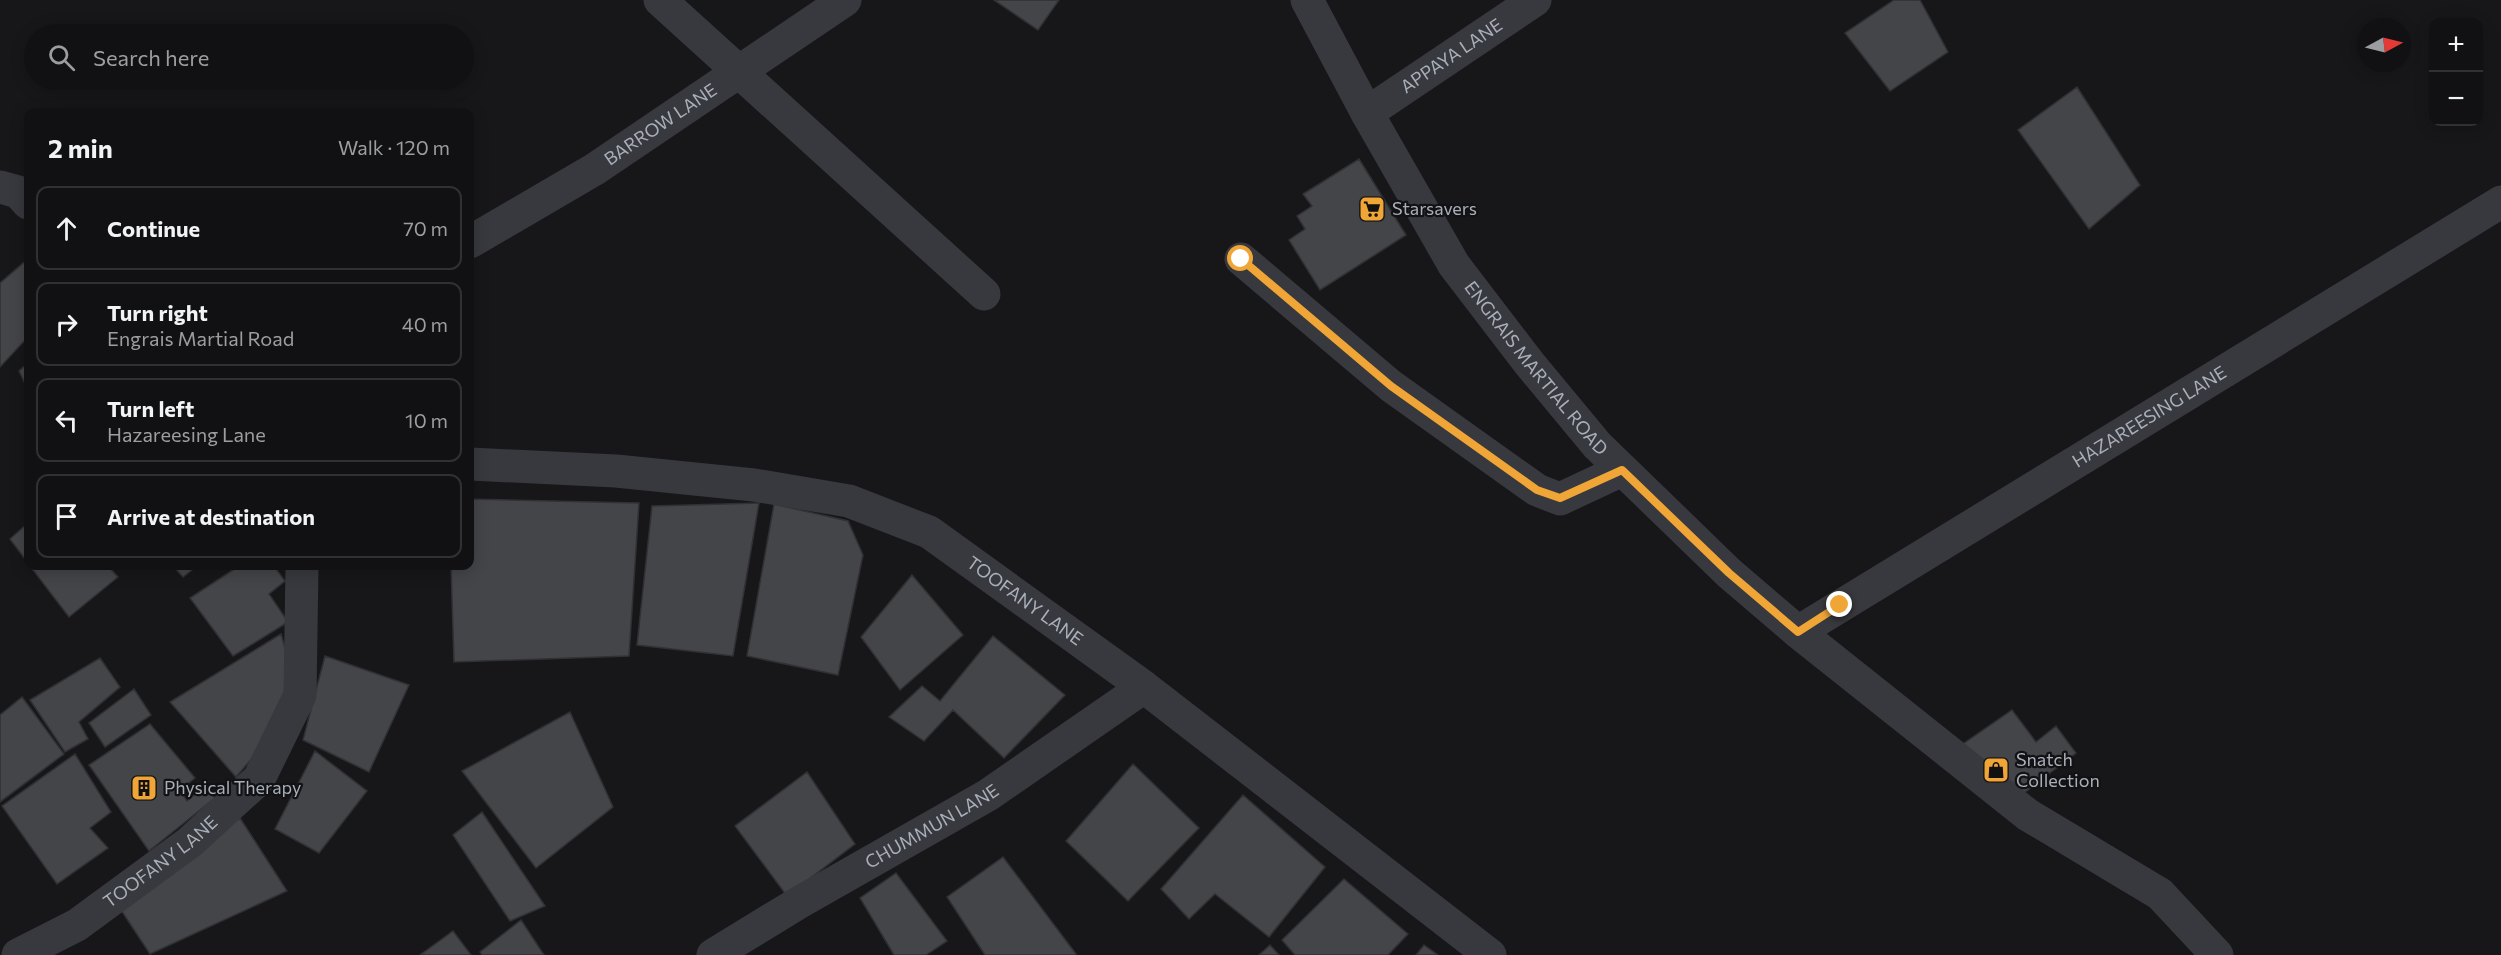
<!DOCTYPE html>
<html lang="en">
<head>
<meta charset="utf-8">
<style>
  :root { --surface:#111113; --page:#1a1a1c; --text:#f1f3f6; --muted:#9c9da0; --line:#303133 }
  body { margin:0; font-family:Commissioner,sans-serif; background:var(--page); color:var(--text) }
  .controls { position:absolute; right:18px; top:18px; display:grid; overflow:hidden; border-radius:12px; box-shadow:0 3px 15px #0003 }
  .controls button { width:54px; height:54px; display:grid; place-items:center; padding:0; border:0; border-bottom:2px solid var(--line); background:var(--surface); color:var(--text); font:30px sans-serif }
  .compass { position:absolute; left:2357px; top:18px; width:54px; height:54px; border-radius:50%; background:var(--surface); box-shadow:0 3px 15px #0003; rotate:83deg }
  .stop { position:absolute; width:18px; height:18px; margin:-14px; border:4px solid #f0a537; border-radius:50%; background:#fff }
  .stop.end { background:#f0a537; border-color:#fff; box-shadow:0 2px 6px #0008 }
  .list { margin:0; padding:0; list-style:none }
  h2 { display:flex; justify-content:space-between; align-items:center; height:78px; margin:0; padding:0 24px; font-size:26px }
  h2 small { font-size:20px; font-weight:400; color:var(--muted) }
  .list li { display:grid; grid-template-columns:39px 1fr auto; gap:18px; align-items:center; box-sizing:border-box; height:84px; margin:0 12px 12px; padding:0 12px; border:2px solid var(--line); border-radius:12px }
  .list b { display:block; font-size:22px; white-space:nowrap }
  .list p { margin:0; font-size:20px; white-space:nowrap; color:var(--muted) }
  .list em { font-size:20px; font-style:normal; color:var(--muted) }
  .icon { flex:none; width:33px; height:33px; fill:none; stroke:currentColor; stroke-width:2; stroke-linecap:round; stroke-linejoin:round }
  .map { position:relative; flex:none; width:2501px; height:955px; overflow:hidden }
  .search { position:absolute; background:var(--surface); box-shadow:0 3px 15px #0003; left:24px; top:24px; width:450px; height:66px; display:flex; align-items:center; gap:15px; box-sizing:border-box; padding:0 21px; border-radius:33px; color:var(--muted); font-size:22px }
  .panel { position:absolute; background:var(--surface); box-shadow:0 3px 15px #0003; left:24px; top:108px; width:450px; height:462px; border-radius:12px }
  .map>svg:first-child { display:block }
  .building { fill:#434549; stroke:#313135; stroke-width:1.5 }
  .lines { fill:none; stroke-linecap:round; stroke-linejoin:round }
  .minor { stroke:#38393e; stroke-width:33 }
  .route { stroke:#f0a537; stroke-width:8 }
  .labels { text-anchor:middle; stroke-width:4.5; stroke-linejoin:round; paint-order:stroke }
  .street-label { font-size:18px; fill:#a9afb9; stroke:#121214 }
  .poi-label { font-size:18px; fill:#a9afb9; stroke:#121214; text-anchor:start }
</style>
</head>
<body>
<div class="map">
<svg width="2501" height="955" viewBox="0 0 2501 955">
  <rect width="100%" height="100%" fill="#171719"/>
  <!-- building -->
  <path class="building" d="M994,0H1059L1038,30Z
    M1894,0H1920L1948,52L1890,91L1845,33Z
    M2077,87L2140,185L2089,229L2018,130Z
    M1359,159L1406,235L1320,290L1289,240L1305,229L1297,216L1312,206L1303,194Z
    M28,259V337L0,367V283Z
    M28,363V390L19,371Z
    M470,499L639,503L629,656L454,662L451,566H470Z
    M759,503L733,656L637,645L652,506Z
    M774,504L848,521L863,555L838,675L747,656Z
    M28,523V563L10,539Z
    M30,566H108L118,577L69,617Z
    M173,566H197L183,577Z
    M239,566H274L285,581L269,594L288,622L233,656L190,598Z
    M912,575L963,635L900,690L861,637Z
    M281,634L295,683L270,737L236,777L170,702Z
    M993,636L1065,695L1004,758L953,710L924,741L889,717L922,686L940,701Z
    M325,656L409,685L369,772L303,740Z
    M100,658L120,687L79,722L88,739L65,752L30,700Z
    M134,689L151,715L105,747L89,723Z
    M22,697L64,754L0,802V715Z
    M2012,710L2036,742L2056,726L2076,753L2020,796L1957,748Z
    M570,712L613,807L536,868L462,771Z
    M150,724L195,778L180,790L187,801L205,786L215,798L149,851L89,765Z
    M315,751L367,791L319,853L275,829Z
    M75,754L111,812L90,828L108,848L57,884L2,806Z
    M1133,764L1199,828L1128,901L1066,841Z
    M807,772L855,844L787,896L735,826Z
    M1243,795L1325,867L1269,937L1215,894L1189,919L1161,889Z
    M482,812L545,906L510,921L453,835Z
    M240,818L287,891L150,954L117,904Z
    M1003,857L1076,954L1075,955H985L947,897Z
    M896,873L947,941L926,955H894L860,898Z
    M1344,879L1408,934L1388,955H1295L1282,940Z
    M521,920L544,955H482L480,952Z
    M453,931L471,955H420Z
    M1270,945L1279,955H1259Z
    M1424,945L1438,955H1416Z"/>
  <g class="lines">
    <!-- minor -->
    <g class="minor">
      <path d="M660,0L984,294"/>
      <path id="s1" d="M1307,0L1367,113L1454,265L1529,363L1597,445L1729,573L1798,632L2028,815L2160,894L2217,955"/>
      <path id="s2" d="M1367,113L1535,0"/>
      <path d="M0,187L18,192L28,203"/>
      <path id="s3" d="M470,242L595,169L845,0"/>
      <path d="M1241,259L1391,386L1537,490L1560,499L1622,470"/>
      <path id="s4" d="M470,464L616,471L754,485L849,501L929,532L1144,687L1490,955"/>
      <path id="s5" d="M1798,632L2501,202"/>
      <path id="s6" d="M18,955L77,925L190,842L259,779L300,695L302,566"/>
      <path id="s7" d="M713,955L800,902L988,795L1144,687"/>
    </g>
  </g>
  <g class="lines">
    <!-- route -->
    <path class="route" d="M1241,259L1391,386L1537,490L1560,498L1622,470L1729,573L1798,632L1840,605"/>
  </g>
  <!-- icons -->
  <defs>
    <g id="supermarket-square" transform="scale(1.35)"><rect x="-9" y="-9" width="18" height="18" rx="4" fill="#f0a537" stroke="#121214"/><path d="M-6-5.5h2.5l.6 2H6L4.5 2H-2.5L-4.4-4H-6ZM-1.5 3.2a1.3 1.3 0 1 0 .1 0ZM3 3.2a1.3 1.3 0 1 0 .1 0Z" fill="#111"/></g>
    <g id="shop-square" transform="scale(1.35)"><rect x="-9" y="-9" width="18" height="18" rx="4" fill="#f0a537" stroke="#121214"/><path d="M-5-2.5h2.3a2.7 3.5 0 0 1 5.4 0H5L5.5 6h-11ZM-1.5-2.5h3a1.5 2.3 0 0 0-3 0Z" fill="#111"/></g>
    <g id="building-square" transform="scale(1.35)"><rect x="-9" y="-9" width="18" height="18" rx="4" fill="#f0a537" stroke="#121214"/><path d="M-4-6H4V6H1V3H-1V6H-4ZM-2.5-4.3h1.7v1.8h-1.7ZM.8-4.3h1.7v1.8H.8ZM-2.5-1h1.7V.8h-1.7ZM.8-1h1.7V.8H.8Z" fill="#111"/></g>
  </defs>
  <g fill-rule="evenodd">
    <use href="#supermarket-square" x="1372" y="209"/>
    <use href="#shop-square" x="1996" y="770"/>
    <use href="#building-square" x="144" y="788"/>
  </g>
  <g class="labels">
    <!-- street labels -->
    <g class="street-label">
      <text dy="6" stroke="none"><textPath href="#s2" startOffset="102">APPAYA LANE</textPath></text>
      <text dy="6" stroke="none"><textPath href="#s3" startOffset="224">BARROW LANE</textPath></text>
      <text dy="6" stroke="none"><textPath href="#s1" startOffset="435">ENGRAIS MARTIAL ROAD</textPath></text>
      <text dy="6" stroke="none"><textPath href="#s5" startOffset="412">HAZAREESING LANE</textPath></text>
      <text dy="6" stroke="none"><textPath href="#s4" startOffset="585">TOOFANY LANE</textPath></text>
      <text dy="6" stroke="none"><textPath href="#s7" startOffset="254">CHUMMUN LANE</textPath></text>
      <text dy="6" stroke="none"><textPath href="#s6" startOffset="171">TOOFANY LANE</textPath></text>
    </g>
    <!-- poi labels -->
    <g class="poi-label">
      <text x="1392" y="215">Starsavers</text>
      <text x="2016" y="766">Snatch<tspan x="2016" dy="21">Collection</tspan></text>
      <text x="164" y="794">Physical Therapy</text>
    </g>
  </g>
</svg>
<div class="controls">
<button>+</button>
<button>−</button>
</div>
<svg class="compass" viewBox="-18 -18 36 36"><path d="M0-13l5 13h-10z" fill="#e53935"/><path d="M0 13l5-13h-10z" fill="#9c9da0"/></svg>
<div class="stop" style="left:1241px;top:259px"></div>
<div class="stop end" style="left:1840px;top:605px"></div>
<div class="search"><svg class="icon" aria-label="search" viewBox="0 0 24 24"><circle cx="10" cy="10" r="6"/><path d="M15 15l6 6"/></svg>Search here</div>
<section class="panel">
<h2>2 min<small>Walk · 120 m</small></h2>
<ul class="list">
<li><svg class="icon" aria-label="ahead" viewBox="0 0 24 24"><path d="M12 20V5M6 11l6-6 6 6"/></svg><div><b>Continue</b></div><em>70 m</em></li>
<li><svg class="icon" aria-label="right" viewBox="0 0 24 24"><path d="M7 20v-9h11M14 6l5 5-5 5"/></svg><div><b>Turn right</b><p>Engrais Martial Road</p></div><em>40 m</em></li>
<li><svg class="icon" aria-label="left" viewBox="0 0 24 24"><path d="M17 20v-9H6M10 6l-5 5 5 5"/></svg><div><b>Turn left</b><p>Hazareesing Lane</p></div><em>10 m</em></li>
<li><svg class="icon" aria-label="arrive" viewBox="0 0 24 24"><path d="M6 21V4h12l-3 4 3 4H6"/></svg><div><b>Arrive at destination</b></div></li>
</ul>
</section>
</div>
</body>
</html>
